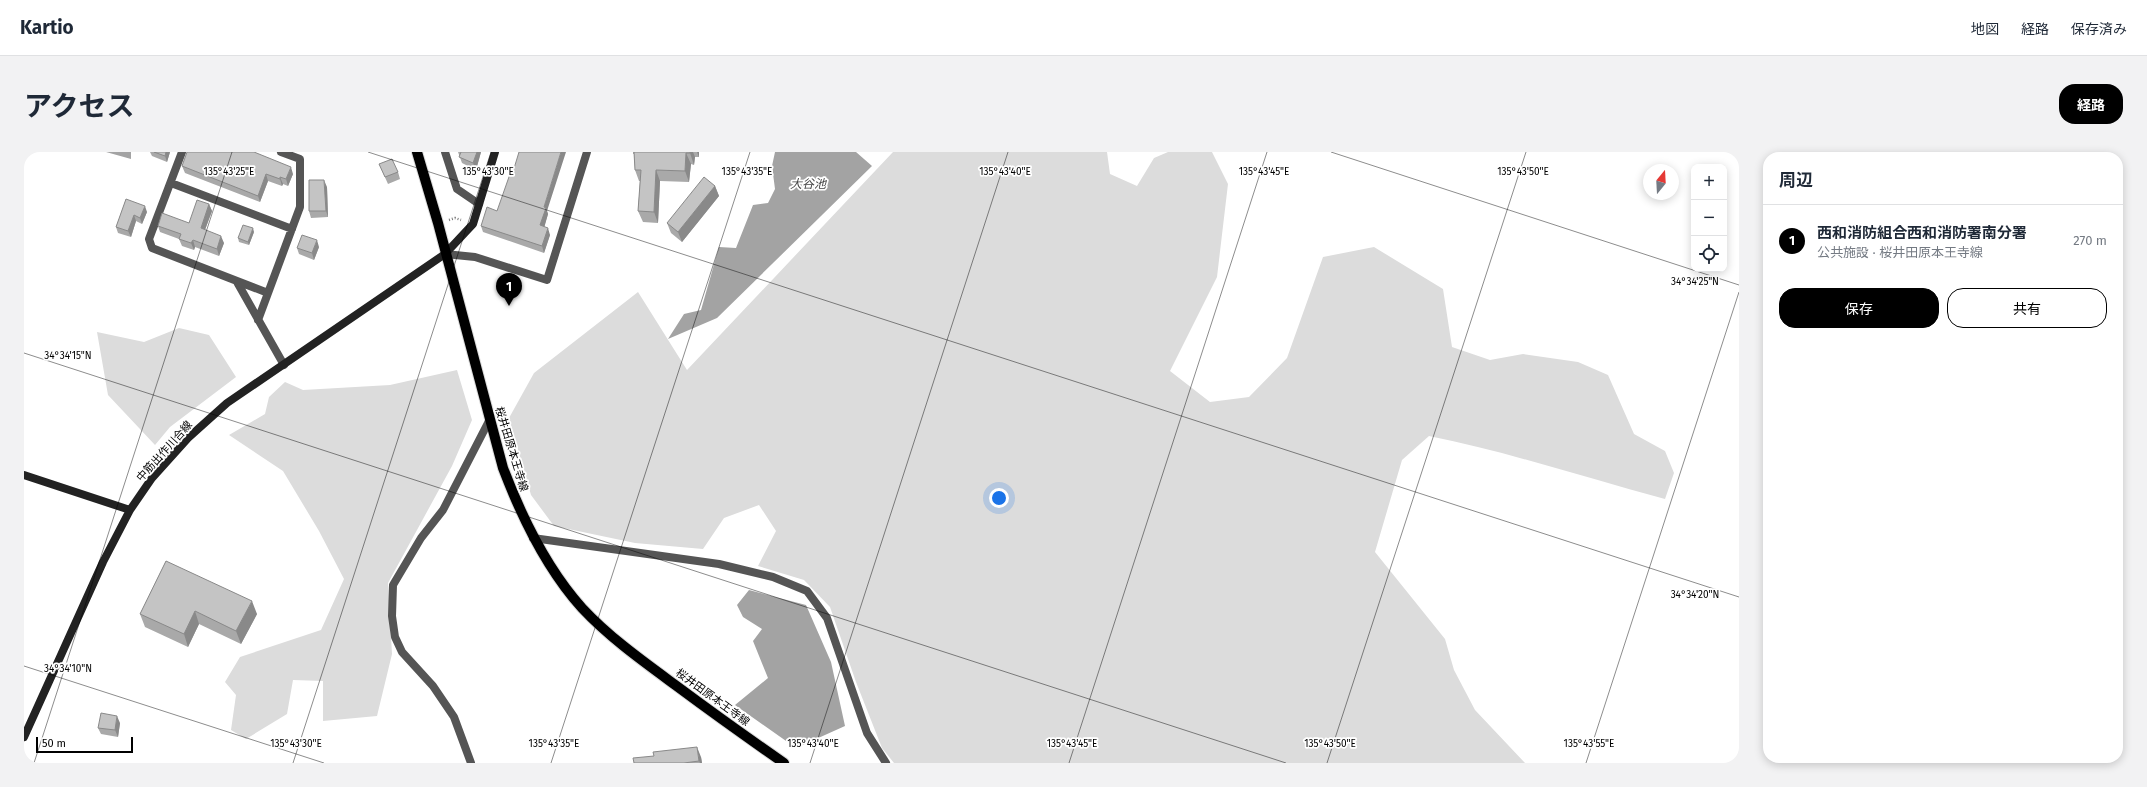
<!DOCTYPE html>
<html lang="ja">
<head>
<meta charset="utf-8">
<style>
  :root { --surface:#fff; --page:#f2f2f3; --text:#1f2937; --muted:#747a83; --line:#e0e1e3; --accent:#000 }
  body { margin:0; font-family:"Fira Sans","Noto Sans JP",sans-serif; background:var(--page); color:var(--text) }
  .controls { position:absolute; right:12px; top:12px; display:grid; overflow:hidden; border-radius:8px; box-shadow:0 2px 10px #0003 }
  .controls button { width:36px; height:36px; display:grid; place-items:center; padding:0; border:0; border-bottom:1px solid var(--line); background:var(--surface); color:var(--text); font:20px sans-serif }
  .compass { position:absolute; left:1619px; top:12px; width:36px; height:36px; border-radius:50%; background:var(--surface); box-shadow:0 2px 10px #0003; rotate:18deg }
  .scale { position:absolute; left:12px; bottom:10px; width:97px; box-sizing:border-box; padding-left:4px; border:2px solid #000; border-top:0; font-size:11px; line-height:14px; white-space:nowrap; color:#000; -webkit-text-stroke:3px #fff; paint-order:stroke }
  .you { position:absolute; left:975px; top:346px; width:14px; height:14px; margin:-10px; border:3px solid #fff; border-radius:50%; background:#1a73e8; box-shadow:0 0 0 6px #1a73e833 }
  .badge { display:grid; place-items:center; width:26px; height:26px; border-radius:50%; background:var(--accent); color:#fff; font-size:13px; font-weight:700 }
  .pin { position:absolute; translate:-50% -33px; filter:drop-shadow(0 1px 2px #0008) }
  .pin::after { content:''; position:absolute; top:21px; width:14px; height:12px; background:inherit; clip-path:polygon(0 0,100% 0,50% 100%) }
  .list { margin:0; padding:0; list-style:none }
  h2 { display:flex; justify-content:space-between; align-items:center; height:52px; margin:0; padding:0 16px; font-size:17px }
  h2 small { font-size:13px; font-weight:400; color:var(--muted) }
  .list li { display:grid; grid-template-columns:26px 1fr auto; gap:12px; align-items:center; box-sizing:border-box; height:72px; padding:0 16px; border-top:1px solid var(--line) }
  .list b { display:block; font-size:15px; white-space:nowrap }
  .list p { margin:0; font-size:13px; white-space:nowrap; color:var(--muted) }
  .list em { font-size:13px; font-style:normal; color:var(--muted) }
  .actions { display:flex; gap:8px; padding:12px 16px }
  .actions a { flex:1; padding:9px 0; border:1px solid var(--accent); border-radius:16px; text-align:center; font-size:14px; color:var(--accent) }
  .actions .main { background:var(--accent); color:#fff }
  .icon { flex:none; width:22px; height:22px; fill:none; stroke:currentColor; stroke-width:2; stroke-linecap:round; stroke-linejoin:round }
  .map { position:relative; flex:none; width:1715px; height:611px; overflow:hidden; border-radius:16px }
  header { display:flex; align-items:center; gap:24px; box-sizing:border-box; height:56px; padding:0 20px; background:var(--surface); border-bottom:1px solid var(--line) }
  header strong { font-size:19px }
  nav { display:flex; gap:22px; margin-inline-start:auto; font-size:14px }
  .intro { display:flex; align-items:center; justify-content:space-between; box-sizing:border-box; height:96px; padding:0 24px }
  h1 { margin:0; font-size:28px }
  .button { padding:10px 18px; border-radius:16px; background:var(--accent); color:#fff; font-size:14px; font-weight:700 }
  main { display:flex; gap:24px; padding:0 24px }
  aside { flex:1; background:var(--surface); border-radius:16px; box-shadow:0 2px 10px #0003 }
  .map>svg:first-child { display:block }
  .green { fill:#dcdcdc }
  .water { fill:#a3a3a3 }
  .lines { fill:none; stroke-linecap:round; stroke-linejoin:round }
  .primary-casing { stroke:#dbdbdb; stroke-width:12 }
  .path { stroke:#777; stroke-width:2.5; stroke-dasharray:1 2; stroke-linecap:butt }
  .street { stroke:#555; stroke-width:8 }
  .secondary { stroke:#222; stroke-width:8 }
  .primary { stroke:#000; stroke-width:10 }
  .wall { fill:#a9a9a9 }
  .shaded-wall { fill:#898989 }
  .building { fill:#c4c4c4; stroke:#898989 }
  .ticks { fill:none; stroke:#000; stroke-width:1; stroke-opacity:0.45 }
  .labels { text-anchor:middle; stroke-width:3.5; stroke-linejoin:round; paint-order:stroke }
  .street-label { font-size:11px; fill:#000; stroke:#fff }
  .water-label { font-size:12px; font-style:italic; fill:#444; stroke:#fff }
  .ticks-label { font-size:10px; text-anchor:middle; fill:#000; stroke:#fff; stroke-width:3.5; stroke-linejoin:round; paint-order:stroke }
</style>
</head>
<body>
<header>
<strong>Kartio</strong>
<nav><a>地図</a><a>経路</a><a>保存済み</a></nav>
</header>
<div class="intro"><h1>アクセス</h1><a class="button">経路</a></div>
<main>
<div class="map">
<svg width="1715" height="611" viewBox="0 0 1715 611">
  <rect width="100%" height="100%" fill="#fff"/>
  <!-- green -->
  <path class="green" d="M869,0H1083L1086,22L1113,34L1130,6L1144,0H1188L1204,32L1193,125L1146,219L1186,250L1225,245L1263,206L1299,105L1350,95L1419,137L1428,195L1466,208L1499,202L1554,210L1584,223L1610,282L1641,299L1650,321L1641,347C1562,326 1485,300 1405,284L1378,308L1351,400L1421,487L1430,518L1451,558L1501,611H870L858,596L832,530L806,455L780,428L734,414L752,379L735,353L700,366L679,397L611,391L530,374L507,343L485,266L510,221L614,140L663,218Z
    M155,176L185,183L212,225L146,275L131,293L84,243L73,180L120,190Z
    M433,218L448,268L428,314L364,431L368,502L353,564L299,569V529L269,528L263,562L222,587L207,578L212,543L201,530L216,505L297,478L320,427L295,379L259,319L205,283L241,262L245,245L261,230L279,238L366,233Z"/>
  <!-- water -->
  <path class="water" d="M82,0H107V7Z
    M751,0H832L848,14L693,166L644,187L660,162L677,158L695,95L712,96L729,53L744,51L751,37L748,14Z
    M725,438L782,453L807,510L821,574L772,596L711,553L744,526L729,489L738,477L719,465L713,453Z"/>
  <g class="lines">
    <!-- primary casing -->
    <g class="primary-casing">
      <path id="primary" d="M393,0L414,71L479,316C498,366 522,416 558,456C586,486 620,510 654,535C689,561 724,586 760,611"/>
    </g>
    <!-- path -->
    <path class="path" d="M425,68L431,66L437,68"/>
    <!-- street -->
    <path class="street" d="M158,0L125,87L128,96L244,141
      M421,0L433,37L455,52
      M147,31L268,77
      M421,102L451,105L523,128L563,0
      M213,130L260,213
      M234,168L276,55V7L257,0
      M509,386L695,412L749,425L783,439L803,466L843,581L862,611
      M447,611L430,565L409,534L378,500L371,485L368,464L369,433L397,386L419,358L466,267"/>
    <!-- secondary -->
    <path class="secondary" d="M0,323L106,358
      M0,585L79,410L106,358L128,326L164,286L203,251L421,102L449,72L471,0"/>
    <!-- primary -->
    <use href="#primary" class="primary"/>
  </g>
  <!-- wall -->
  <path class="wall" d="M126,0H146L143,10L128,4Z
    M434,0H457L452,18L438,11Z
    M609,0H675V5H671L670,13L667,12L665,30L636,29L634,71L619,70L614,59L616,29H615L611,18L610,2H609Z
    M355,12L374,20L376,27L364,32Z
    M158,14L269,22L264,34L259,32L258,34L244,29L236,50L161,21Z
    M691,34L695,44L658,90L647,81L643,71Z
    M303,35L304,65L287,66L285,59Z
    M102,47L123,60L118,72L112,69L107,85L94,81L92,75Z
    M185,52L188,59L181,78L200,91L195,104L171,95L170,98L158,94L155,87L136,80L134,74L165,71Z
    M523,59L524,62L520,75L526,83L520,101L459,80L457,74Z
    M230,80L225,93L215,90L214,86Z
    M295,95L290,108L275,102L273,96Z
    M142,409L233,462L217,492L175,472L164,495L121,475L116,462Z
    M96,571L94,585L77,582L74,576Z
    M630,604L677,605L678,611H610Z"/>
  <!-- shaded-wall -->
  <path class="shaded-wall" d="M142,0H146L143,10L141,4Z
    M453,0H457L452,18L449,11Z
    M537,0H542L523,59L524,62L519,80L516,73L520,55Z
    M666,0H669L671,5L670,13L666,1Z
    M673,0H675V5Z
    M662,1L667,12L665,30L661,19Z
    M267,15L269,22L264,34L262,27Z
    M632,18L636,29L634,71L630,60Z
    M242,22L244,29L236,50L234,44Z
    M256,25L259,32L258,34L256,27Z
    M300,28L303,35L304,65L302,59Z
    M691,34L695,44L658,90L654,80Z
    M185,52L188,59L179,83L177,76Z
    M121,54L123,60L118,72L116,66Z
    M110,63L112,69L107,85L104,79Z
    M229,76L230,80L225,93L224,90Z
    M524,76L526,83L520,101L518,94Z
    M197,84L200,91L195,104L193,97Z
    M169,88L171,95L170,98L167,91Z
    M293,88L295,95L290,108L288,101Z
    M228,449L233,462L217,492L212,479Z
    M171,459L175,472L164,495L160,482Z
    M93,564L96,571L94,585L91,578Z
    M673,595L677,605L678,611H676L675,609Z"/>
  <!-- building -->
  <path class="building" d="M130,0H142L141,4Z
    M163,0H230L267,15L262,27L256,25V27L242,22L234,44L158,14Z
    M437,0H453L449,11L435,5Z
    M495,0H537L520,55L522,56L516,73L524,76L518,94L457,74L463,55L473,59L486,22L488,23Z
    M610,0H666V1H662L661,19L632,18L630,60L614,59L617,18H611Z
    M368,7L374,20L361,25L355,12Z
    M680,25L691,34L654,80L643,71Z
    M285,28H300L302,59H285Z
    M102,47L121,54L116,66L110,63L104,79L92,75Z
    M173,48L185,52L177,76L197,84L193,97L169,88L167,91L155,87L157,82L134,74L138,61L165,71Z
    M219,73L229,76L224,90L214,86Z
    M278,83L293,88L288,101L273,96Z
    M142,409L228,449L212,479L171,459L160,482L116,462Z
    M77,561L93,564L91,578L74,576Z
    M673,595L675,609L660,611H610L609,606L630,604L629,600Z"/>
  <!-- ticks -->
  <path class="ticks" d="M344,0L1715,445M1307,0L1715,133M0,201L1262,611M0,514L300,611M10,611L208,0M269,611L467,0M527,611L726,0M786,611L984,0M1045,611L1243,0M1303,611L1502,0M1562,611L1715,140"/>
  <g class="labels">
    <!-- street labels -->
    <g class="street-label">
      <text transform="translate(488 297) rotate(73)" y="4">桜井田原本王寺線</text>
      <text transform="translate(140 299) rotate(-48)" y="4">中筋出作川合線</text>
      <text transform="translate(689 545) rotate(36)" y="4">桜井田原本王寺線</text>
    </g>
    <!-- water labels -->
    <g class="water-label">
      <text x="784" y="36">大谷池</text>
    </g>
  </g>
  <g class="ticks-label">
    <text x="205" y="23">135°43'25"E</text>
    <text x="464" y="23">135°43'30"E</text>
    <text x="723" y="23">135°43'35"E</text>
    <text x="981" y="23">135°43'40"E</text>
    <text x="1240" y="23">135°43'45"E</text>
    <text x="1499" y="23">135°43'50"E</text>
    <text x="1671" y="133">34°34'25"N</text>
    <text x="44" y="207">34°34'15"N</text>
    <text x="1671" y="446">34°34'20"N</text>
    <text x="44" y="520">34°34'10"N</text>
    <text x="272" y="595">135°43'30"E</text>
    <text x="530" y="595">135°43'35"E</text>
    <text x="789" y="595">135°43'40"E</text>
    <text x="1048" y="595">135°43'45"E</text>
    <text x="1306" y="595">135°43'50"E</text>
    <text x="1565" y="595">135°43'55"E</text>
  </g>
</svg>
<div class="controls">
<button>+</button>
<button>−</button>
<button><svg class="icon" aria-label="locate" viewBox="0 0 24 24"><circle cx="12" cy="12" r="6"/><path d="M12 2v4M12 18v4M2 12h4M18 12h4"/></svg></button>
</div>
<svg class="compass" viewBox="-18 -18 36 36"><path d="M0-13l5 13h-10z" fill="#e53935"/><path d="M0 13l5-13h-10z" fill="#747a83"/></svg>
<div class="scale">50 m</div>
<div class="you"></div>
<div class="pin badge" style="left:485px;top:154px">1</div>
</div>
<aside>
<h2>周辺<small></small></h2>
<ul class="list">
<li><span class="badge">1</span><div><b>西和消防組合西和消防署南分署</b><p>公共施設 · 桜井田原本王寺線</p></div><em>270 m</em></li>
</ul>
<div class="actions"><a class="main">保存</a><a>共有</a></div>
</aside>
</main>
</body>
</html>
